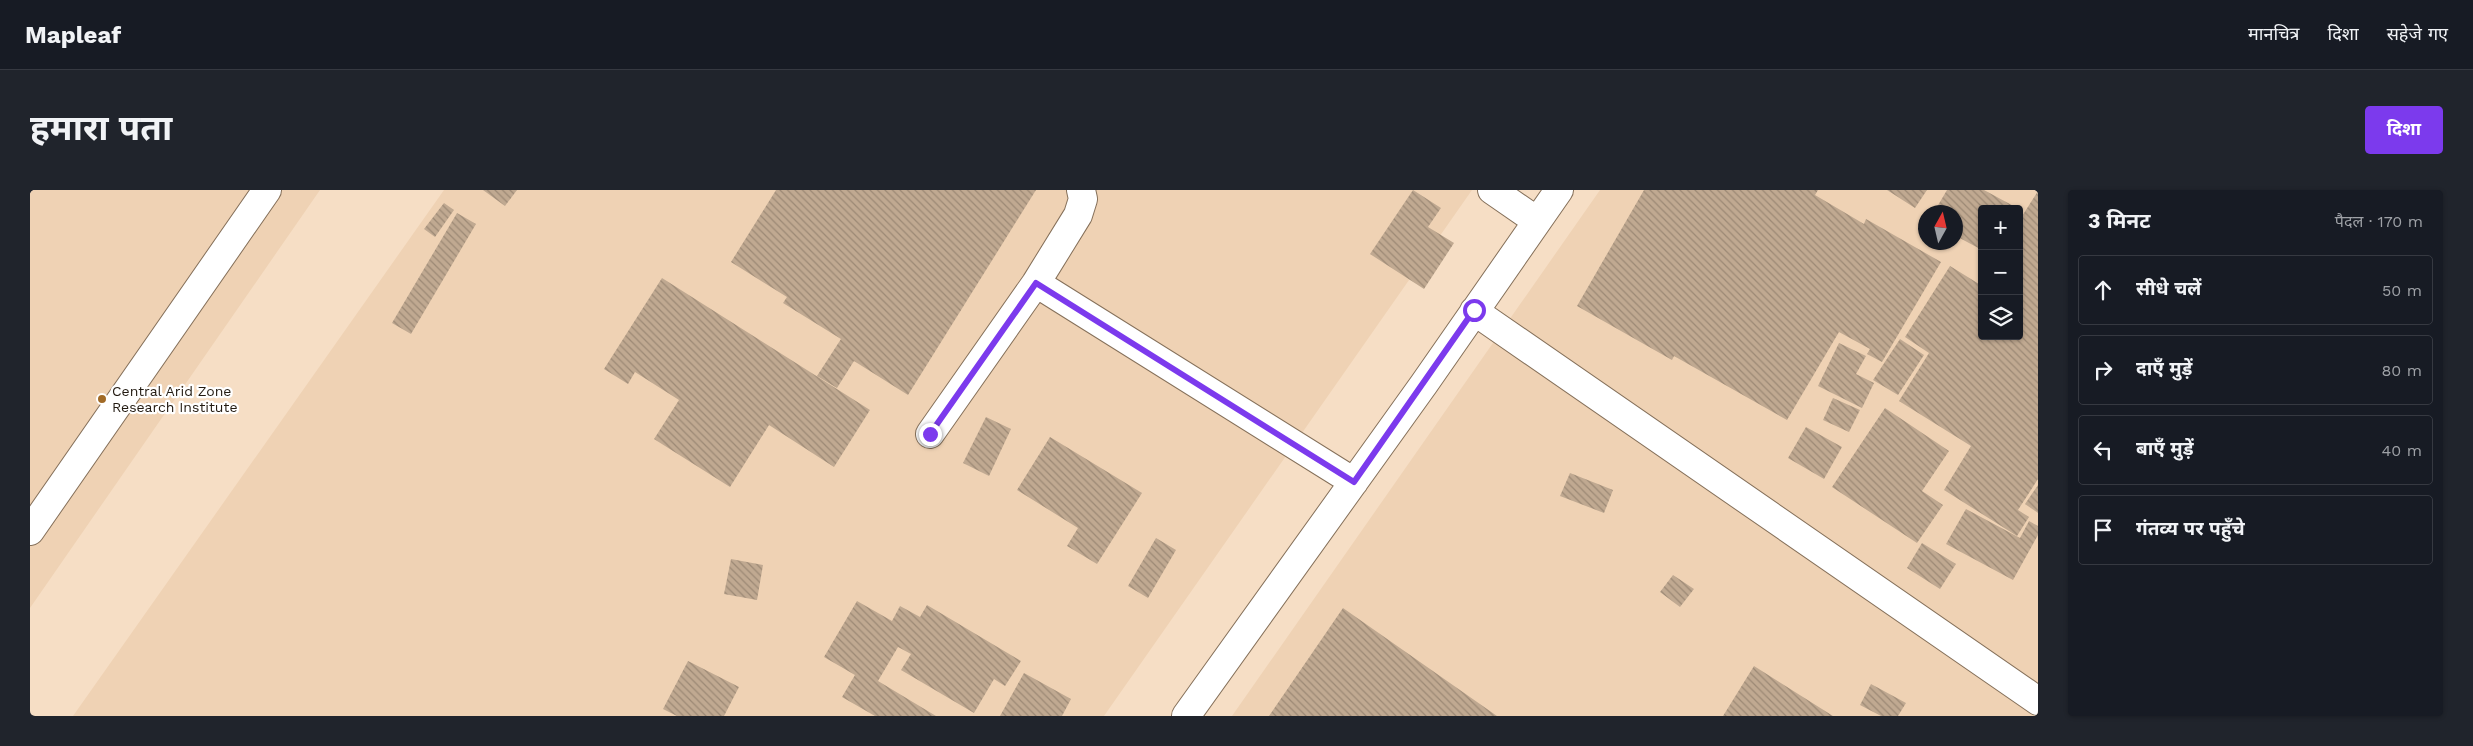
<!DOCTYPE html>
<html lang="hi">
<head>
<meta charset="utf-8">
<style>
  :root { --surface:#171b24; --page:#20242c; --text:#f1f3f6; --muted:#9ea1a6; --line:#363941; --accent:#7c3aed }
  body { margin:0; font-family:"Work Sans","Noto Sans Devanagari",sans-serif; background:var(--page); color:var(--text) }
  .controls { position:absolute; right:15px; top:15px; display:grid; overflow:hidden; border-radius:5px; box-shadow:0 1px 4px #0004 }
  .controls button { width:45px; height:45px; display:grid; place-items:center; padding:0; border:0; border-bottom:1px solid var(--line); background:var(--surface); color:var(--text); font:25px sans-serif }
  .compass { position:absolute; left:1888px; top:15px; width:45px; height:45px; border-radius:50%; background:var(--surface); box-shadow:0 1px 4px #0004; rotate:8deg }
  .stop { position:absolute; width:15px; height:15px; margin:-11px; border:4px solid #7c3aed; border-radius:50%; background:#fff }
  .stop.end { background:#7c3aed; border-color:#fff; box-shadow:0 1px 5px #0008 }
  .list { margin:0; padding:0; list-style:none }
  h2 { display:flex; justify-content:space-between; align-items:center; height:65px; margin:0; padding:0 20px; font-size:21px }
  h2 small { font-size:16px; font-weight:400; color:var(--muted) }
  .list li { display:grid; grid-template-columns:32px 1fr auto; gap:15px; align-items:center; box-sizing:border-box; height:70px; margin:0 10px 10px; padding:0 10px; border:1px solid var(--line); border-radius:5px }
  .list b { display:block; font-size:19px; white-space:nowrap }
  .list em { font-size:16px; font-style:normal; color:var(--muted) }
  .icon { flex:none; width:28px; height:28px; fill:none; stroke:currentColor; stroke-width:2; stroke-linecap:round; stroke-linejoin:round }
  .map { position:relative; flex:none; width:2008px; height:526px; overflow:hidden; border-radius:5px }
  header { display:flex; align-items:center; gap:30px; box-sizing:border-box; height:70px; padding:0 25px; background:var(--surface); border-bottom:1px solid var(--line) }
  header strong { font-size:24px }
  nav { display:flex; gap:28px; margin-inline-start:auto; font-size:18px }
  .intro { display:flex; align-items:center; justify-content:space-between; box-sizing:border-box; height:120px; padding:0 30px }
  h1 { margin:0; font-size:35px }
  .button { padding:12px 22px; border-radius:5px; background:var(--accent); color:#fff; font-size:18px; font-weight:700 }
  main { display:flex; gap:30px; padding:0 30px }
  aside { flex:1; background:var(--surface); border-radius:5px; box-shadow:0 1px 4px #0004 }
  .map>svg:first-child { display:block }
  .built { fill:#efd2b4; fill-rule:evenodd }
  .building { fill:url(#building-back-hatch) }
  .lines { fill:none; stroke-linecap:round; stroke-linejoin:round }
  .minor-casing { stroke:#85705a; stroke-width:30 }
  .minor { stroke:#fff; stroke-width:28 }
  .route { stroke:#7c3aed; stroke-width:6 }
  .poi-dot { fill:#a16a26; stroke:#fff; stroke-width:2 }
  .labels { text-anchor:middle; stroke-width:4.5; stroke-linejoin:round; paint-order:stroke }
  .poi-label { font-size:14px; fill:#221a11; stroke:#fff; text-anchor:start }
</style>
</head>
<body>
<header>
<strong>Mapleaf</strong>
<nav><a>मानचित्र</a><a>दिशा</a><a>सहेजे गए</a></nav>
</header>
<div class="intro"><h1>हमारा पता</h1><a class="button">दिशा</a></div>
<main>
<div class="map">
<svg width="2008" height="526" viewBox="0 0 2008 526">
  <defs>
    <pattern id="building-back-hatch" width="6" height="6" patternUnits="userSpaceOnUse" patternTransform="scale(1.25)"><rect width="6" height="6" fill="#c0a991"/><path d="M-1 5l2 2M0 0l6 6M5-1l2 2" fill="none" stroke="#9c8975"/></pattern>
  </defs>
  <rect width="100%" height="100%" fill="#f6dec5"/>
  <!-- built -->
  <path class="built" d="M0,0H290L0,418Z
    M414,0H1442L1074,526H43Z
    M1570,0H2008V526H1202ZM1952,19H1989V146H1952ZM1896,22H1926V52H1896Z"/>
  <!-- building -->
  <path class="building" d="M453,0H487L475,16Z
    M746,0H1006L878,205L824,171L807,198L787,186L811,149L753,113L757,107L701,72Z
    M1383,0L1411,18L1398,37L1424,53L1394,99L1340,64Z
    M1614,0H1788L1785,5L1834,34L1836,29L1911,72L1852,172L1837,164L1840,159L1809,142L1757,230L1644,166L1642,170L1547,116Z
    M1857,0H1897L1885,18Z
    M1917,0H1954L1989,19H1952V60L1926,46V22H1904Z
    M2008,1V289L1988,320L1999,327L1987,346L1914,300L1941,256L1869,211L1899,163L1875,147L1920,76L1949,94L1952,90V146H1989V31Z
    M414,13L424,20L405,47L394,39Z
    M427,23L446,34L381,144L362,133Z
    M632,88L840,220L804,277L739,235L700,297L624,249L649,210L605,182L598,194L574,179Z
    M1870,149L1894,165L1868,205L1843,190Z
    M1809,153L1836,166L1826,184L1844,193L1832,218L1788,196Z
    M1803,208L1830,220L1819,242L1793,230Z
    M1855,218L1919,261L1892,301L1913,315L1887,353L1802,297Z
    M956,227L981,239L959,286L933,273Z
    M1776,237L1812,257L1794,289L1758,268Z
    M1020,247L1112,303L1067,374L1037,356L1048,338L987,300Z
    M1540,283L1583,300L1574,323L1530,306Z
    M2008,295V323L1995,314Z
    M1936,319L1990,348L1999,331L2008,336V345L1983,390L1916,354Z
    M1126,348L1146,360L1118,408L1098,396Z
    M1892,353L1926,374L1910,399L1877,378Z
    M701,369L733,375L727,410L694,404Z
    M1643,385L1664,399L1650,417L1630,402Z
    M827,411L862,431L870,416L890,427L897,415L991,471L975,496L964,489L944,523L871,480L881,464L868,457L848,491L906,526H845L812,507L825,485L794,467Z
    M1313,418L1467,526H1239Z
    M658,471L709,497L694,526H647L633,519Z
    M1724,476L1803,526H1693Z
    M994,483L1041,509L1032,526H970Z
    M1841,494L1876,513L1868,526H1851L1830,515Z"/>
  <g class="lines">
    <!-- minor casing -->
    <g class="minor-casing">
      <path id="minor" d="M1462,0L1507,31
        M1006,93L1324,292
        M1444,121L2008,511
        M900,244L1006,93L1048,25L1053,9L1051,0
        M0,341L237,0
        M1156,526L1394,194L1529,0"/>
    </g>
    <!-- minor -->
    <use href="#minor" class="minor"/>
  </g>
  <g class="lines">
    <!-- route -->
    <path class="route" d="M900,244L1006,93L1324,292L1444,120"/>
  </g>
  <!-- markers -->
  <circle class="poi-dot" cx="72" cy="209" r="5"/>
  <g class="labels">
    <!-- poi labels -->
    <g class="poi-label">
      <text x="82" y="206">Central Arid Zone<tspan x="82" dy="16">Research Institute</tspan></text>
    </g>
  </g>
</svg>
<div class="controls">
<button>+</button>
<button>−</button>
<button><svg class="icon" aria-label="layers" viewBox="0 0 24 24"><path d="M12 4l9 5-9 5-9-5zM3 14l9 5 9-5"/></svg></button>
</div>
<svg class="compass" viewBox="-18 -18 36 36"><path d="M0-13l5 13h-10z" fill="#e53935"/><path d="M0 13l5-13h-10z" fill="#9ea1a6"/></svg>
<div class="stop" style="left:1444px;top:120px"></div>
<div class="stop end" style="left:900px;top:244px"></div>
</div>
<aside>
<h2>3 मिनट<small>पैदल · 170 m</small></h2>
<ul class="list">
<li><svg class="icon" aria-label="ahead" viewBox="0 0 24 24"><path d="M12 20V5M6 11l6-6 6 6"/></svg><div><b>सीधे चलें</b></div><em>50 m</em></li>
<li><svg class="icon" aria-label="right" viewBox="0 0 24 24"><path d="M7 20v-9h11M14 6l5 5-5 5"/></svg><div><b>दाएँ मुड़ें</b></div><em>80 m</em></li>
<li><svg class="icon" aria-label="left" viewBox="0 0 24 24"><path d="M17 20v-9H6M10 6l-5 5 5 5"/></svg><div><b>बाएँ मुड़ें</b></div><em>40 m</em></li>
<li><svg class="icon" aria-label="arrive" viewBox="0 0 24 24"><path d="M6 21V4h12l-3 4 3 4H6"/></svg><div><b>गंतव्य पर पहुँचे</b></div></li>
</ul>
</aside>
</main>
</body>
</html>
